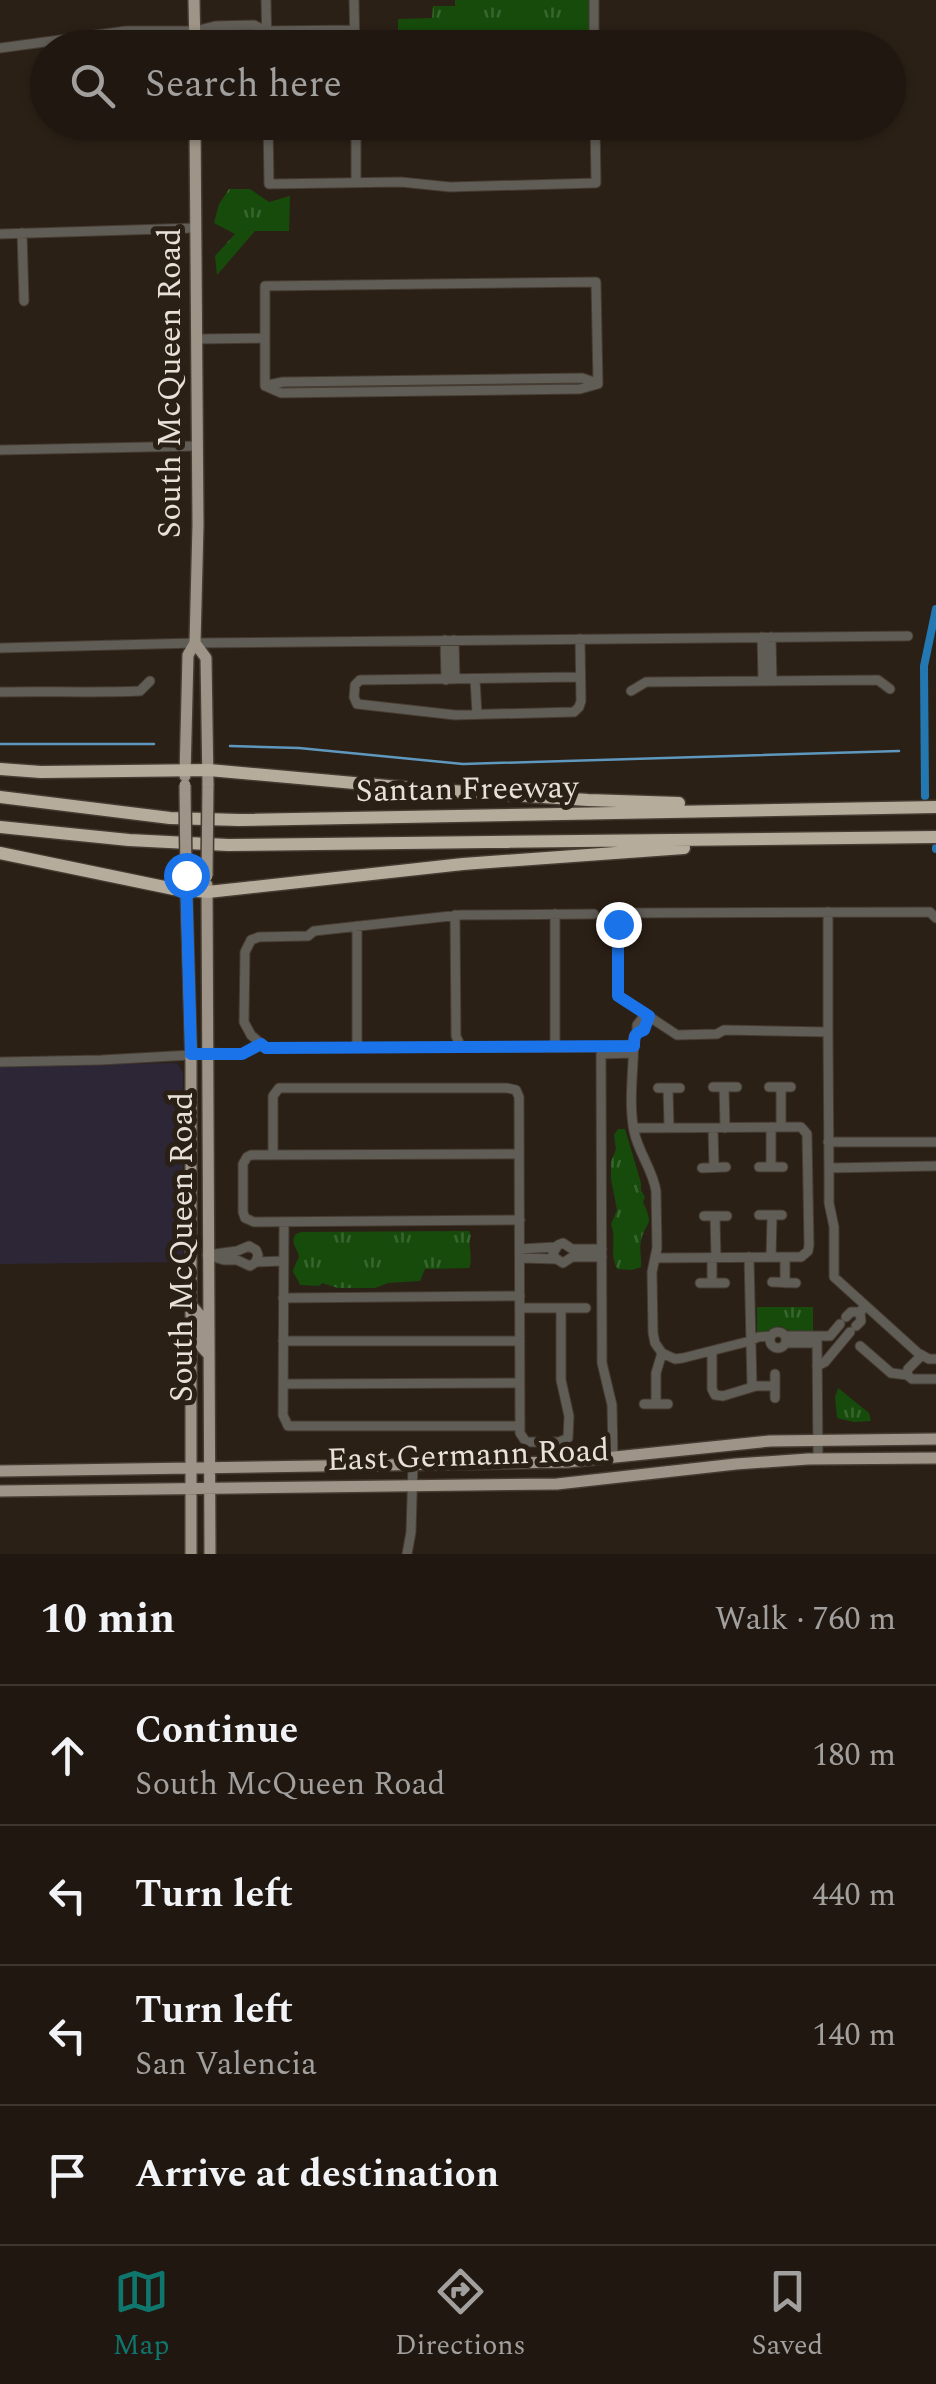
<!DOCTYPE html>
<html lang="en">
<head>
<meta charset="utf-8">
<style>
  :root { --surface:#201810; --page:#282119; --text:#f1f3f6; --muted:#a2a09f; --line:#3d3730; --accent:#0f766e }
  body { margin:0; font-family:Spectral,serif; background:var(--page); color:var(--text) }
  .stop { position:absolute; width:30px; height:30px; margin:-22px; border:8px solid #1a73e8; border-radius:50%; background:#fff }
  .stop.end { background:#1a73e8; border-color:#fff; box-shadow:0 2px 10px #0008 }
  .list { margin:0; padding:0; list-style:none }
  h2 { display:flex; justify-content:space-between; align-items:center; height:130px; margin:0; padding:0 40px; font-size:42px }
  h2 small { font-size:32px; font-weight:400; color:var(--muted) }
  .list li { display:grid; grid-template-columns:65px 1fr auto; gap:30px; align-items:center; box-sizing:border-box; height:140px; padding:0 40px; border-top:2px solid var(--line) }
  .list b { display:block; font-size:38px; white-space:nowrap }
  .list p { margin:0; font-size:32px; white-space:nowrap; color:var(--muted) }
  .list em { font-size:32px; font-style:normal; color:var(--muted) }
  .icon { flex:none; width:55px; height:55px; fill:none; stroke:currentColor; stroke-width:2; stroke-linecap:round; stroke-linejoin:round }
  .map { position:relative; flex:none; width:936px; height:1554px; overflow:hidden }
  .search { position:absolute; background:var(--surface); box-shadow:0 2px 8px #0004; left:30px; right:30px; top:30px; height:110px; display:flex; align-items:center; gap:25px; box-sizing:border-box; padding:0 35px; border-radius:55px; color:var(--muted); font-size:38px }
  .sheet { height:690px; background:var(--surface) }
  nav { display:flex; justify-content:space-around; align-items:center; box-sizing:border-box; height:140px; border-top:2px solid var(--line); background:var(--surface); font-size:28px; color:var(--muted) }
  nav a { display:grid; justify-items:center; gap:5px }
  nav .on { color:var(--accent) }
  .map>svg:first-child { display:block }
  .industrial { fill:#2d2636 }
  .park { fill:url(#park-tufts) }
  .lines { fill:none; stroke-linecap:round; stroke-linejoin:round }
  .stream { stroke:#5f98be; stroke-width:2.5 }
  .canal { stroke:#2478b2; stroke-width:8 }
  .minor-casing { stroke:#453b31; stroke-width:11 }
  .major-casing { stroke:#453b31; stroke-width:14 }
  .highway-casing { stroke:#453b31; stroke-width:15 }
  .minor { stroke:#605c56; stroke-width:9 }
  .major { stroke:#9e9588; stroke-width:11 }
  .highway { stroke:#b6ac9c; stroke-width:12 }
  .major-bridge-casing { stroke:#453b31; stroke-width:14; stroke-linecap:butt }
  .major-bridge { stroke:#9e9588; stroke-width:11 }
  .route { stroke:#1a73e8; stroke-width:12 }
  .labels { text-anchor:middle; stroke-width:10; stroke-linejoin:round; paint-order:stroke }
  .street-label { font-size:32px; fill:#e8e1da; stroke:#2b2016 }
</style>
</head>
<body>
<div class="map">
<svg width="936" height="1554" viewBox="0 0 936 1554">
  <defs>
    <pattern id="park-tufts" width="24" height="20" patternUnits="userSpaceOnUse" patternTransform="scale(2.5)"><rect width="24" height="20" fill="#164b0b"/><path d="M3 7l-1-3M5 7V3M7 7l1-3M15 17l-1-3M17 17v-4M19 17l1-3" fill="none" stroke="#38652e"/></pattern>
  </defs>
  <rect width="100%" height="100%" fill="#2b2016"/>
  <!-- industrial -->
  <path class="industrial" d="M174,1063L178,1064L183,1073V1262L0,1264V1066Z"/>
  <!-- park -->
  <path class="park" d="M455,0H594V47H458V44H435V32H398V19L432,18L433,6H455Z
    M229,189H250L269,202L290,196L289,231H255L217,275L215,256L235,234L214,223L219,204Z
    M618,1129H625L641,1183V1191L645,1197L643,1202C655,1228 646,1219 641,1241C639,1249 642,1259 641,1267L632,1270L617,1269C609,1252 617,1240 611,1224L617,1210L611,1179V1162L616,1149L614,1135Z
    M469,1231L471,1235C467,1248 474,1257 469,1268L425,1269L420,1281L388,1283L375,1288H338L322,1283L319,1286L300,1285C293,1267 289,1278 299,1257C298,1248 289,1243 296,1234L301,1232Z
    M757,1307H813V1332H792L780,1326L764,1332H757Z
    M838,1388L869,1413L871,1421L854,1422L837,1418L835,1397Z"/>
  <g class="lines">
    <!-- stream -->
    <path class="stream" d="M0,744H154
      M230,746L299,748L463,764L899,751"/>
    <!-- canal -->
    <path class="canal" d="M925,796L924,666L936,609
      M936,848V849"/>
    <!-- minor casing -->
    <g class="minor-casing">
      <path id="minor" d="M266,0L267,48
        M354,0L355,48
        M594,0V48
        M197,32C217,37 248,42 266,31L354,30
        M0,48L126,31H195L215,26L254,25L266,31
        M268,122L269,184L401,182L450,187L596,183L595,122
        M356,122V182
        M22,233L24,301
        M0,234L195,228
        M197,339L265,338
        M268,385L283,382L582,378L597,383
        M265,386V286L596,282L598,384
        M265,386L281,393L580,389L598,384
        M0,450L198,446
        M762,637L763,681
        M771,637L772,681
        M580,639L581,701L579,707L574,712L455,715L357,704L354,697L355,685L360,680L580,677
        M445,640L446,680
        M454,640L455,679
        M0,648L195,643L908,636
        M475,679L477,714
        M631,691L646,682L878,680L890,689
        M0,692C47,691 93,693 140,691L150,681
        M828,912V1032
        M555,914V1047
        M594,914L460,915L314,931L308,936L259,937L251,940L245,952L244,1022L251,1035L266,1048L604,1047
        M455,915L456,1036L461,1047
        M936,918L930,912L627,913L622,915L618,924V996L677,1035L717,1034L724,1030L828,1032L829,1176V1203L834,1227V1277L918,1353L929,1359H936
        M646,1019L641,1020L637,1025V1032L634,1036C634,1067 628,1101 634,1131C638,1152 653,1170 656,1191L657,1248L652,1272L653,1333L655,1343L662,1353
        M357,1048V926
        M601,1051L608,1046L634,1045
        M207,1053L242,1054L261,1043
        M601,1054L602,1363L612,1405L613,1458
        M601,1054L633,1053
        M0,1062L101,1060L191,1055
        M713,1087H737
        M724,1087L725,1128
        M769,1087H791
        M781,1087V1127
        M658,1088H680
        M668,1088L669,1127
        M771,1127V1167
        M634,1128L797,1127H801L807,1134L809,1245L808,1251L801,1257H785L655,1258
        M713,1128L714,1167
        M828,1142H936
        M519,1154L251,1155L247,1157L243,1164V1212L245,1218L254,1222L520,1220
        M273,1155V1096L279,1088H507L516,1090L519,1097L520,1433L526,1442H559L568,1438L569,1416L561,1380V1308
        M759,1167H783
        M702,1168L726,1167
        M829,1168L936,1166
        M759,1215H782
        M704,1216H727
        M715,1216L716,1258
        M284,1222L283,1415L288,1426H520
        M249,1246L256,1250L258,1255L256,1262L250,1266L237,1260H224L207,1255L237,1251Z
        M520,1249L555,1247
        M602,1249H572L563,1243L558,1245L553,1253L555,1258L563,1263L572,1257H602
        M749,1257L752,1387
        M771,1257L772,1216
        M520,1258L555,1259
        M712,1258V1283
        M256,1262L283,1261
        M772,1282L796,1283
        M700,1283H725
        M785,1283V1257
        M283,1298L520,1296
        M520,1308H586
        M846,1317L851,1312H860L865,1306
        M856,1326L861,1321L860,1312
        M770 1340a8 8 0 1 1 16 0a8 8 0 1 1-16 0Z
        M785,1336H830L840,1324
        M817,1336L818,1459
        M283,1341H520
        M786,1343H817
        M860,1346L891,1373L907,1375
        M712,1351V1389L715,1395L723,1396L756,1386H775
        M662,1353L675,1359L683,1358L750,1341L758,1337L771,1336
        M922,1355L908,1369L907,1375L912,1379H936
        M817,1366L825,1362L850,1332
        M775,1374V1398
        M283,1384L520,1383
        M644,1404H668
        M656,1404V1373L662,1353
        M407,1554L411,1532L413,1464"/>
    </g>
    <!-- major casing -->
    <g class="major-casing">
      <path id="major" d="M194,0L195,48
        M195,643L206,658L208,785
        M185,776L188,655L195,643L198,525L195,122
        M186,883L191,1055V1554
        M207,885L210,1554
        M192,1306L199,1314L201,1346L209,1355
        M0,1471L567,1462L770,1441L936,1439
        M0,1491L557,1484L736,1464L808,1459L936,1458"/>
    </g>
    <!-- highway casing -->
    <g class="highway-casing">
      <path id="highway" d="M0,769L41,772L209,770L421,789L588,800L679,803
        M0,797L170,818L239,820L936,807
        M0,827L129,840L228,845L936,837
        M0,853L174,889L208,892L463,864L684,848"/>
    </g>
    <!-- minor -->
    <use href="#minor" class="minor"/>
    <!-- major -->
    <use href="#major" class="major"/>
    <!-- highway -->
    <use href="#highway" class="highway"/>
    <!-- major-bridge casing -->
    <g class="major-bridge-casing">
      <path id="major-bridge" d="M185,785L186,875
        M207,876L208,785"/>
    </g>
    <!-- major-bridge -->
    <use href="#major-bridge" class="major-bridge"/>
  </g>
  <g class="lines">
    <!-- route -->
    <path class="route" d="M186,875L191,1054H242L261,1044L266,1048L634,1046C634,1036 635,1033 644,1030L649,1016L618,996V924"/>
  </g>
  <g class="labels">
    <!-- street labels -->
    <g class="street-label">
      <text transform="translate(169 383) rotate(-90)" y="11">South McQueen Road</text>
      <text transform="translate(467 788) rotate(-1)" y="11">Santan Freeway</text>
      <text transform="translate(181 1247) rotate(-90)" y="11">South McQueen Road</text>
      <text transform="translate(468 1454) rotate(-2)" y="11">East Germann Road</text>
    </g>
  </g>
</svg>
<div class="stop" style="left:186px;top:875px"></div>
<div class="stop end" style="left:618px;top:924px"></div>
<div class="search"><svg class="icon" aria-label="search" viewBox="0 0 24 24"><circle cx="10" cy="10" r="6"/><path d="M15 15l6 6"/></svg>Search here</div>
</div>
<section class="sheet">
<h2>10 min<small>Walk · 760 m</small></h2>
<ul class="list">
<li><svg class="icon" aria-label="ahead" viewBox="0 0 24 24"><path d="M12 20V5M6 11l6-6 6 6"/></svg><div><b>Continue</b><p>South McQueen Road</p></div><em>180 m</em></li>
<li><svg class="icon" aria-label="left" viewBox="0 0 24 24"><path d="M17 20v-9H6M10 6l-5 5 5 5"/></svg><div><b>Turn left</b></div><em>440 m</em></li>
<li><svg class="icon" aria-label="left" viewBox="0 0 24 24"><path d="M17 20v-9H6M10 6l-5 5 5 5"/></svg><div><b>Turn left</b><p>San Valencia</p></div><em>140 m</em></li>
<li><svg class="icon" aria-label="arrive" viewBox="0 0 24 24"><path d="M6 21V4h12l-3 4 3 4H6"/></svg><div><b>Arrive at destination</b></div></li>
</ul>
</section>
<nav>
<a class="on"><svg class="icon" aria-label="map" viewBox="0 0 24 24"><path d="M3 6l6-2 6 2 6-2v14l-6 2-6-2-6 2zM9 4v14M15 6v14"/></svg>Map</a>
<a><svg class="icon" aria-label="directions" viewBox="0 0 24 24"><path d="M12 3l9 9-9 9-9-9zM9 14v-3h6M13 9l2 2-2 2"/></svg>Directions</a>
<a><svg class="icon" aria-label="saved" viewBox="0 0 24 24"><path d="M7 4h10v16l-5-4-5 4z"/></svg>Saved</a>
</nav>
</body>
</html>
